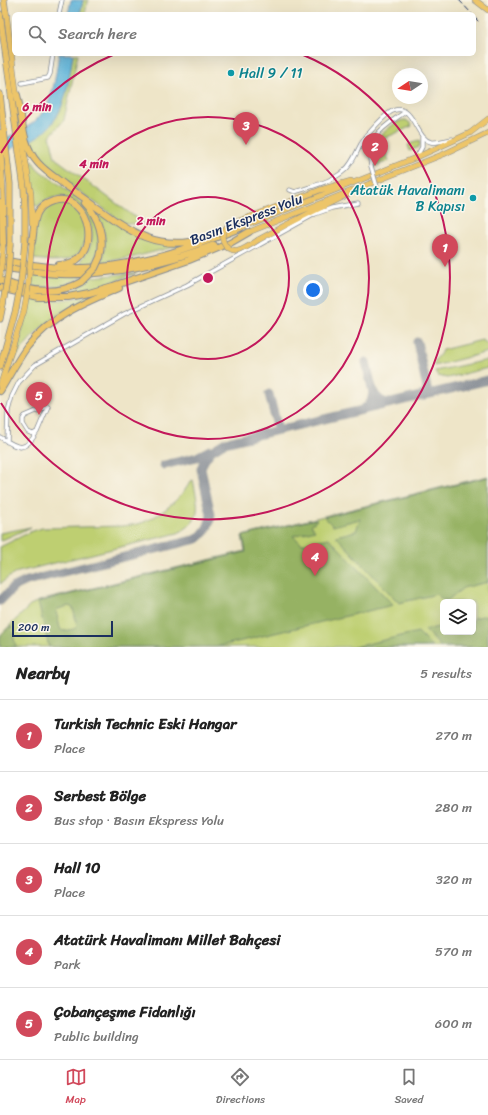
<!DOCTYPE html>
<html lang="en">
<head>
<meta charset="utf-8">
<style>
  :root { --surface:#fff; --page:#f2f2f2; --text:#222; --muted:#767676; --line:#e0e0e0; --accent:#d1495b }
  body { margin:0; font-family:Sriracha,sans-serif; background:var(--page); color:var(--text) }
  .controls { position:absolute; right:12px; bottom:12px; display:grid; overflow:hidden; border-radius:6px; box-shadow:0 4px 16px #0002 }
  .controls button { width:36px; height:36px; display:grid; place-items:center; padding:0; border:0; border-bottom:1px solid var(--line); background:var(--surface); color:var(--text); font:20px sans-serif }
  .compass { position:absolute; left:392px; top:68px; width:36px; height:36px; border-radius:50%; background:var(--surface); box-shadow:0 4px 16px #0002; rotate:258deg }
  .scale { position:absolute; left:12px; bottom:10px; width:101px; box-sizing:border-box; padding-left:4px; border:2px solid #1b2f5e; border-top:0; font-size:11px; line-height:14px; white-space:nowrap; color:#1b2f5e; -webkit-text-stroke:3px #fbf7ec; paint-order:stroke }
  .you { position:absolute; left:313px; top:290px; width:14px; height:14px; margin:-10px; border:3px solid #fff; border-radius:50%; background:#1a73e8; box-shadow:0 0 0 6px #1a73e833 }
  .badge { display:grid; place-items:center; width:26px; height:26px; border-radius:50%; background:var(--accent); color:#fff; font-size:13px; font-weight:700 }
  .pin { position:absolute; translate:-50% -33px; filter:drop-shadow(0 1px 2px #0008) }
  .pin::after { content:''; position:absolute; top:21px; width:14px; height:12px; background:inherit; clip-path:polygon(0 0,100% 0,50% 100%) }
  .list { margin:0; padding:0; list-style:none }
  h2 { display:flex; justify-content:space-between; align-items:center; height:52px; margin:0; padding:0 16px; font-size:17px }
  h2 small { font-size:13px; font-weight:400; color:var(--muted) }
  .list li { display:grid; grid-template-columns:26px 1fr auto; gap:12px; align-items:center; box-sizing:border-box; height:72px; padding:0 16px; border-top:1px solid var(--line) }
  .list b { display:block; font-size:15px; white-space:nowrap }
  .list p { margin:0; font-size:13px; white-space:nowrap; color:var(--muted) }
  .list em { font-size:13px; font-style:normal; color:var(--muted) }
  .icon { flex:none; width:22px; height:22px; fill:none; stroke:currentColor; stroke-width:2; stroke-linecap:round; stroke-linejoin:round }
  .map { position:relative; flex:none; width:488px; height:647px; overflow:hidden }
  .search { position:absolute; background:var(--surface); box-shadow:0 4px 16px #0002; left:12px; right:12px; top:12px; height:44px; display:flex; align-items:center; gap:10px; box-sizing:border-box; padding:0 14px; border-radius:6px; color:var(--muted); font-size:15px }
  .sheet { height:412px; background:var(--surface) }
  nav { display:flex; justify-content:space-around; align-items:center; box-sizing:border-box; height:56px; border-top:1px solid var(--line); background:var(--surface); font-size:11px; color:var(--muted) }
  nav a { display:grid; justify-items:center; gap:2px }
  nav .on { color:var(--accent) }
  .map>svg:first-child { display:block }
  .green { fill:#becf71; stroke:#6c7f68; fill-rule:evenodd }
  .forest { fill:#96b263; stroke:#587060; fill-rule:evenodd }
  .water { fill:#5db3d9; stroke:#3c719c }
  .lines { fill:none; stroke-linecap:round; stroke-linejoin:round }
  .taxiway { stroke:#848a93; stroke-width:9 }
  .minor-casing { stroke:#848a93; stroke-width:5 }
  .primary-casing { stroke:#848a93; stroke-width:6 }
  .trunk-casing { stroke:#848a93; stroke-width:7 }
  .motorway-casing { stroke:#848a93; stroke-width:8 }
  .minor { stroke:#fff; stroke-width:3.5 }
  .primary { stroke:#edc569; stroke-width:5 }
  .trunk { stroke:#edc569; stroke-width:5.5 }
  .motorway { stroke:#edc569; stroke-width:6 }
  .rail { stroke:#1b2f5e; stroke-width:1; stroke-dasharray:6 3; stroke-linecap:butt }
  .minor-bridge-casing { stroke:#848a93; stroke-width:5; stroke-linecap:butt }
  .primary-bridge-casing { stroke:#848a93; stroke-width:6; stroke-linecap:butt }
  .trunk-bridge-casing { stroke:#848a93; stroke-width:7; stroke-linecap:butt }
  .motorway-bridge-casing { stroke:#848a93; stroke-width:8; stroke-linecap:butt }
  .minor-bridge { stroke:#fff; stroke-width:3.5 }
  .primary-bridge { stroke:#edc569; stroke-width:5 }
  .trunk-bridge { stroke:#edc569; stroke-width:5.5 }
  .motorway-bridge { stroke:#edc569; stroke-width:6 }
  .ring { fill:none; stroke:#c2185b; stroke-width:2 }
  .culture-dot { fill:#0f9aa8; stroke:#fbf7ec; stroke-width:1.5 }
  .labels { text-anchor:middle; stroke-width:3; stroke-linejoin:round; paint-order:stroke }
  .culture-label { font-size:14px; fill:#0d838f; stroke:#fbf7ec; text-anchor:start }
  .street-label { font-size:14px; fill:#1b2f5e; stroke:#fbf7ec }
  .centre { fill:#c2185b; stroke:#fbf7ec; stroke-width:2 }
  .ring-label { font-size:12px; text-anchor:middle; font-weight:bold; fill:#c2185b; stroke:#fbf7ec; stroke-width:3; stroke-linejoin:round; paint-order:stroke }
</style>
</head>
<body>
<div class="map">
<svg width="488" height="647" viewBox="0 0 488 647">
  <rect width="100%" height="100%" fill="#fbf7ec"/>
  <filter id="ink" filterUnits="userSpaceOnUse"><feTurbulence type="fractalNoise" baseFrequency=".025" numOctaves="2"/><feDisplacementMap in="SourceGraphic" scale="8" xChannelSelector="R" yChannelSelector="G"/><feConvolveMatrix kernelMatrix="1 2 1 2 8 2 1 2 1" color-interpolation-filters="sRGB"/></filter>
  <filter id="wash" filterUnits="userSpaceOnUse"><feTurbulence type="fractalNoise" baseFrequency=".012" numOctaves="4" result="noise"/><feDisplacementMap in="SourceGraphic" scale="16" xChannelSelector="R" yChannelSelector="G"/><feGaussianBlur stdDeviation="0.9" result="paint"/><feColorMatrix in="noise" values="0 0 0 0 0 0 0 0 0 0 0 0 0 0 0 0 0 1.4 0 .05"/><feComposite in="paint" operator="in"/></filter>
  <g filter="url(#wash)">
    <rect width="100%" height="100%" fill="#eee5c8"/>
    <!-- green -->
    <path class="green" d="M83,0H88L85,14H80Z
      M73,54H78L64,120L50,136L55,158L143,223C138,223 130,225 125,223C119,221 112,214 107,211C88,197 34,163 30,141C67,119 66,93 73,54Z
      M406,120L410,123L412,126L385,138L382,141L389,161L375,166C370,147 374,140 389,128C394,124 399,120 406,120Z
      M419,140L420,144L419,147L410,151L408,145Z
      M30,158C32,161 35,165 37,168C42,173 49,177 55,181C83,202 111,225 93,264H80C84,254 92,249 92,236C92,207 62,184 38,206L34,205L29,159Z
      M63,202C68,204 73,206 76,210C88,224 90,250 71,258C61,263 46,260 34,259C35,241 31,214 51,204C54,203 59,203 63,202Z
      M95,211L135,235L146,240L185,244L134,257L102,262C107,244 106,228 95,211Z
      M136,273L99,287L66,294L80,286L92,277Z
      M33,275L50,276H83C66,287 51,288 31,287Z
      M96,295C56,313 37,326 12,363L20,340L29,299L61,300Z
      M482,340L488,344V352L434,366C433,359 440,357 442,350Z
      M488,360V368L447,378L438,376L435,371Z
      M488,476V647H0V635L32,604L39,601L245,551L242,536ZM443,602H473V632H443Z
      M193,480C198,505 204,520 178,533L18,572L9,577L0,584V547L30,532L42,528L122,526C130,525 137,525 144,522C161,515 180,499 189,484V482Z
      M31,527L0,541V533Z"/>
    <!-- forest -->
    <path class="forest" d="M488,477V582L463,588L448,600H442L437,594L399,603L336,536L356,531L360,519L333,526L324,517Z
      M316,519L317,520L311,525L315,530L293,536L302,544L329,538L393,605L216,647H49L38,602L246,552L243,536ZM69,606L73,608L77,626L74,629L62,631L60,628L56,611L58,609Z
      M488,615V647H441L425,630L443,626V632H473V618Z
      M11,626L16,647H0V637Z
      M418,632L433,647H354Z"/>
    <!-- water -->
    <path class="water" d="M71,0H83L80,14H68Z
      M59,54H73C68,84 66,116 40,135C35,138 31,141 26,141L0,155V141C12,135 26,129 35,121C54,104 55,77 59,54Z"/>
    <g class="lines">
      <!-- taxiway -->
      <path class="taxiway" d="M417,342L427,388L426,394L424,396
        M366,362L374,397
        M269,394L278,430
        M363,409C371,405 372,401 373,391C377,399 382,403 391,403
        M164,465L197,457L210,450
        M0,601L14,587L27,581L197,539C206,532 209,526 211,515L201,469L204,461L211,451L224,443L488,380"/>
    </g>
  </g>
  <g filter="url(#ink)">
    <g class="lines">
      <!-- minor casing -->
      <g class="minor-casing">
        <path id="minor" d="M59,14L62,0
          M22,83L48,78L50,74L53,54
          M416,158L422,147V137
          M371,166C365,136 384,127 405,112
          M290,190L295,192C312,186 332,182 345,170C353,163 356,153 361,144C366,136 386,112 395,110C414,105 416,139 431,142C437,143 446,140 452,139
          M37,432L48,406
          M0,437C19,449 24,453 37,432L33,434L28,432L23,424V419L25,416L48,406
          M7,442L8,411L12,396L19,382L35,365L124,314L187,285L315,214L332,208L358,203"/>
      </g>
      <!-- primary casing -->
      <g class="primary-casing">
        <path id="primary" d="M475,0L488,10
          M6,11L17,98
          M0,132L4,213
          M21,132L31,194L32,223
          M250,217L320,190L351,181
          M240,228L415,158L470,133L488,119
          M249,232L444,154L488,133
          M258,240L284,226L348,194
          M0,386L24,311"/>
      </g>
      <!-- trunk casing -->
      <g class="trunk-casing">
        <path id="trunk" d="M4,0L6,14
          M0,14L24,188L25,210V242
          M0,94L10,184V245
          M0,319L3,304
          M0,367L16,309"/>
      </g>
      <!-- motorway casing -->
      <g class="motorway-casing">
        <path id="motorway" d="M17,95C23,118 21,144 38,163C46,172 56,178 65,185
          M63,184C112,213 142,258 207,238
          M0,202L2,209L3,244
          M85,203C99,217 105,238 100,257
          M32,242C34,232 33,220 38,212C41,206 47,203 53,201C91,190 106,264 59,265
          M0,260C21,263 42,267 63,268C125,271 183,251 240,228
          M0,267C20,270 41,273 61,274C114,276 165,263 214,245
          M0,280C26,291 55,297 81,282
          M0,288L38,297H68L89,293L113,286L189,260L230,243L249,232
          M0,391C9,376 17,361 27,347C50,317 85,302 119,288"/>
      </g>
      <!-- minor -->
      <use href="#minor" class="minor"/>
      <!-- primary -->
      <use href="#primary" class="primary"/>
      <!-- trunk -->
      <use href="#trunk" class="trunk"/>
      <!-- motorway -->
      <use href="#motorway" class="motorway"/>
      <!-- rail -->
      <path class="rail" d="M459,0L472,14
        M474,17L479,22"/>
      <!-- minor-bridge casing -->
      <g class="minor-bridge-casing">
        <path id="minor-bridge" d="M371,166L377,187"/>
      </g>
      <!-- primary-bridge casing -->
      <g class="primary-bridge-casing">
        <path id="primary-bridge" d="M250,217C243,220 233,222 227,227C217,236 225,253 238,251C245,249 252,244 258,240
          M0,278L3,244
          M24,311L28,288L32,242"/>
      </g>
      <!-- trunk-bridge casing -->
      <g class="trunk-bridge-casing">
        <path id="trunk-bridge" d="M3,304L8,274L10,245
          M16,309L21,282L25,242"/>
      </g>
      <!-- motorway-bridge casing -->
      <g class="motorway-bridge-casing">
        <path id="motorway-bridge" d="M81,282L95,268L100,257"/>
      </g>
      <!-- minor-bridge -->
      <use href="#minor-bridge" class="minor-bridge"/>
      <!-- primary-bridge -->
      <use href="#primary-bridge" class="primary-bridge"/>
      <!-- trunk-bridge -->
      <use href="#trunk-bridge" class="trunk-bridge"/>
      <!-- motorway-bridge -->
      <use href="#motorway-bridge" class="motorway-bridge"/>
    </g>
  </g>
  <!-- distance rings -->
  <g class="ring">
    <circle cx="208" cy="278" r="81"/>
    <circle cx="208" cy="278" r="161"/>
    <path d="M1 153A242 242 0 0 1 115 54M301 54A242 242 0 1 1 1 403"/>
  </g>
  <!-- markers -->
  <g class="culture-dot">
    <circle cx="231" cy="73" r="4"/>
    <circle cx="473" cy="198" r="4"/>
  </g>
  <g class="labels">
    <!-- culture labels -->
    <g class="culture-label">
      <text x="239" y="78">Hall 9 / 11</text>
      <text x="465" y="195" text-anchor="end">Atatük Havalimanı<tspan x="465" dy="16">B Kapısı</tspan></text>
    </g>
    <!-- street labels -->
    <g class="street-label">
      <text transform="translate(246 219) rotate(-21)" y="5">Basın Ekspress Yolu</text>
    </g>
  </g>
  <circle cx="208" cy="278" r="6" class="centre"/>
  <g class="ring-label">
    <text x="37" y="111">6 min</text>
    <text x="94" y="168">4 min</text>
    <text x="151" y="225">2 min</text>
  </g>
</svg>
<div class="controls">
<button><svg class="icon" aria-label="layers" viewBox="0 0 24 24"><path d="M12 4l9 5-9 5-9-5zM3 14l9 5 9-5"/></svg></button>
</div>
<svg class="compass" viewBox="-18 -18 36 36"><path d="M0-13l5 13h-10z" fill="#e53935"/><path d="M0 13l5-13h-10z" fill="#767676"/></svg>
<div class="scale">200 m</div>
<div class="you"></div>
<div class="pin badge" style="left:445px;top:267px">1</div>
<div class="pin badge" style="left:375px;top:166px">2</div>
<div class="pin badge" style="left:246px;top:145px">3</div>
<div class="pin badge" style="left:315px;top:576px">4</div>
<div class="pin badge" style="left:39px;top:415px">5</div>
<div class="search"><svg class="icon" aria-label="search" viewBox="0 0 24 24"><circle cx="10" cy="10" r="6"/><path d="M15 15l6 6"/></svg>Search here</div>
</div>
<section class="sheet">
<h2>Nearby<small>5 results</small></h2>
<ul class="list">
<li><span class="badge">1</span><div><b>Turkish Technic Eski Hangar</b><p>Place</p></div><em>270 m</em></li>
<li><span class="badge">2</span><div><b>Serbest Bölge</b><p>Bus stop · Basın Ekspress Yolu</p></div><em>280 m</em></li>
<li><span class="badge">3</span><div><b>Hall 10</b><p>Place</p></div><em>320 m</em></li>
<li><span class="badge">4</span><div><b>Atatürk Havalimanı Millet Bahçesi</b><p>Park</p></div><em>570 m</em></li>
<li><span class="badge">5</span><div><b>Çobançeşme Fidanlığı</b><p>Public building</p></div><em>600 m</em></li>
</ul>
</section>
<nav>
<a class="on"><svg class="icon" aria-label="map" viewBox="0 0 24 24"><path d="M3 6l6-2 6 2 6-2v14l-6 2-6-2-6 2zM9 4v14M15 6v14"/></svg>Map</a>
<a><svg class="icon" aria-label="directions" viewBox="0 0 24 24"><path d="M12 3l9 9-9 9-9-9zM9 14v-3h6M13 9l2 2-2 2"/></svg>Directions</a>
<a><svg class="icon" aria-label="saved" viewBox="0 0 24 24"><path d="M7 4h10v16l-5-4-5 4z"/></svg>Saved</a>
</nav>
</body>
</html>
